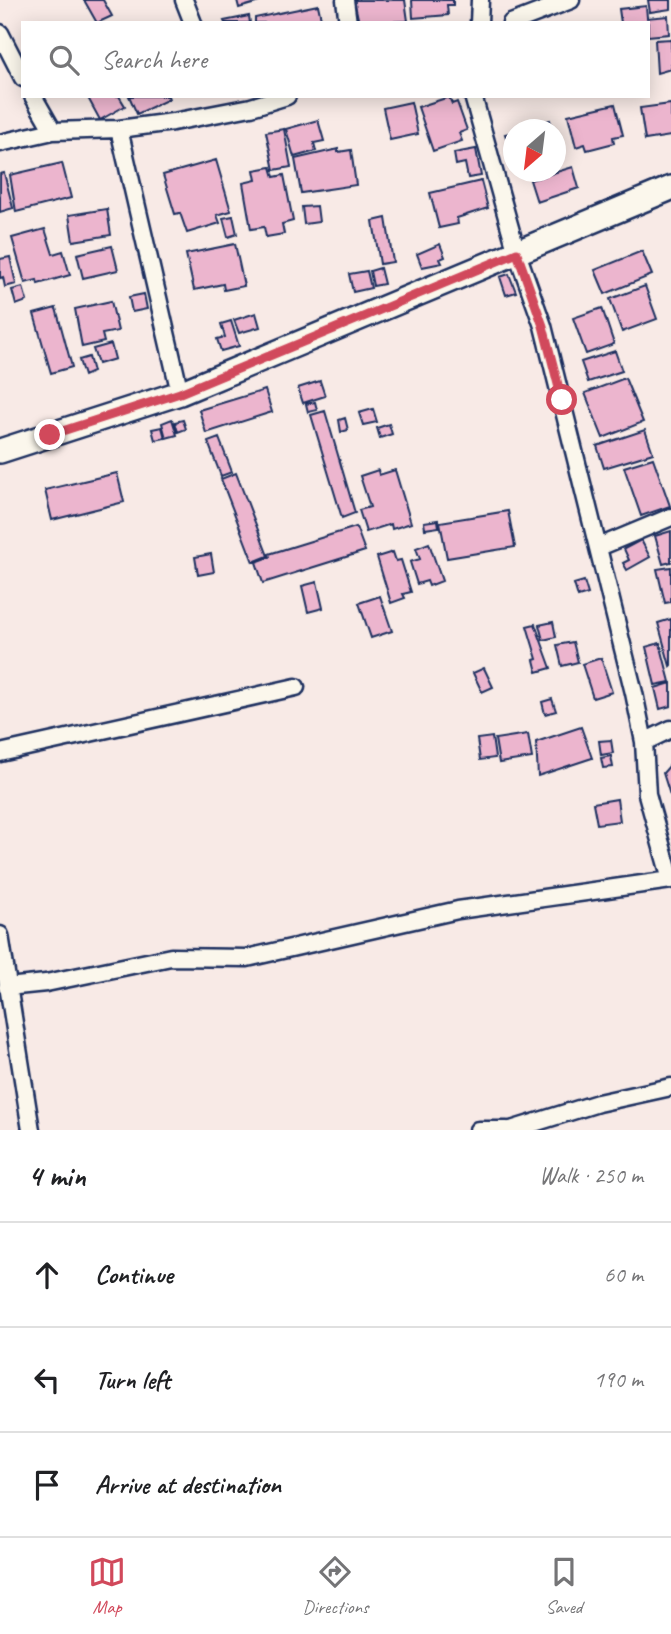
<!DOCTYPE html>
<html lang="en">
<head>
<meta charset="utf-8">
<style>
  :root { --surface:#fff; --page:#f2f2f2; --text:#202124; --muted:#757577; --line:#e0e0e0; --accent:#d1495b }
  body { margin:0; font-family:Caveat,sans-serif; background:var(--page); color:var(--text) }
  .compass { position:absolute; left:503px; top:119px; width:63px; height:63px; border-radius:50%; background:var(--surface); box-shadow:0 4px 18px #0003; rotate:208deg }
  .stop { position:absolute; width:21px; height:21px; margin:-16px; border:5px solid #d1495b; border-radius:50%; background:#fff }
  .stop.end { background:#d1495b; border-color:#fff; box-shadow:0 2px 7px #0008 }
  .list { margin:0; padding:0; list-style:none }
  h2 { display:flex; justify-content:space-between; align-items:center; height:91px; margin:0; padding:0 28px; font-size:30px }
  h2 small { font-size:23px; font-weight:400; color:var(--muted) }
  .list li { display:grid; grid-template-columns:46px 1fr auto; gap:21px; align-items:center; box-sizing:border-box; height:105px; padding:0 28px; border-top:2px solid var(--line) }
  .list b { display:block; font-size:26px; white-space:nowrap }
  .list em { font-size:23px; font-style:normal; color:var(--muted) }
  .icon { flex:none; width:38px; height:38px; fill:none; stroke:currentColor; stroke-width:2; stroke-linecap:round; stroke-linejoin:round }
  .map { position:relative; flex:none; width:671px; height:1130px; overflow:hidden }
  .search { position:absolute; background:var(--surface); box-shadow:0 4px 18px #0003; left:21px; right:21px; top:21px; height:77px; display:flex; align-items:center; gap:18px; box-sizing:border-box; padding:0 24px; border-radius:0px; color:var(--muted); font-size:26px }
  .sheet { height:406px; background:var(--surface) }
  nav { display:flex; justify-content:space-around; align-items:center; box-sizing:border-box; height:98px; border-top:2px solid var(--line); background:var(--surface); font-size:19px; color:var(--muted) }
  nav a { display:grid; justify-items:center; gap:4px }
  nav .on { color:var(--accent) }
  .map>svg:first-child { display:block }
  .building { fill:#ecb5ce; stroke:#1b2f5e; stroke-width:2 }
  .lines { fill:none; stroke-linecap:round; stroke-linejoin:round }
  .street-casing { stroke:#1b2f5e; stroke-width:21 }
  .secondary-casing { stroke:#1b2f5e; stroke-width:28 }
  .street { stroke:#fbf7ec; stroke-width:16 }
  .secondary { stroke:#fbf7ec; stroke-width:23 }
  .route { stroke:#d1495b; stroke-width:9 }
</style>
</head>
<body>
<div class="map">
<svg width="671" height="1130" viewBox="0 0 671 1130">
  <rect width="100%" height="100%" fill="#f8eae6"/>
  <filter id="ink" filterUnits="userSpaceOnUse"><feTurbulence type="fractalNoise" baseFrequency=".0143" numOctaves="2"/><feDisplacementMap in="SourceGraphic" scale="14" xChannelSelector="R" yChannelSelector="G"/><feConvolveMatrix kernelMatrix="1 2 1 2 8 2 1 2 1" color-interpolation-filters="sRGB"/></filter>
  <g filter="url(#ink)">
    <!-- building -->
    <path class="building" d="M84,0H103L112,16L97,23Z
      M237,0H266L239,8Z
      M354,0H405L408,21L359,23Z
      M412,0H453V5H447L448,15L413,18Z
      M648,0H671V9L650,12Z
      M318,5L322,23H255V18Z
      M646,6L647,18L668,16L669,34L648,36V23H621L619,9Z
      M249,16L250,23H225L224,21Z
      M671,39V69L657,73L655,40Z
      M87,96H119L125,106L100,120Z
      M129,96H168L169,99L137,114Z
      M449,97L452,104L457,102L467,130L459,133L462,141L433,151L418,107Z
      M411,102L418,134L390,140L383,108Z
      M615,104L623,135L613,137L614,143L587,150L585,144L576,147L568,115Z
      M671,104V136L645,140L640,108Z
      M318,120L324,141L314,143L316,151L294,157L286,129Z
      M550,120L553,130H520Z
      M284,129L291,167L274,170L266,132Z
      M514,132V161L505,134Z
      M338,149V152L351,150L356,185L301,193L295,159Z
      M476,149L481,176L468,178L465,163L456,165L454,153Z
      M216,160L231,211L217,215L220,223L187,233L180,213L175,214L163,175Z
      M62,163L71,198L16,212L10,175Z
      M271,167L274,177L284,175L293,221L282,224L284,234L266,237L264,227L251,229L243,183L256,180L254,170Z
      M573,167L579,188L537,202L530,180Z
      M4,173L13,208L0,212V174Z
      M481,181L488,208L457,218L458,224L439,228L430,193Z
      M317,206L319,222L304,224L302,207Z
      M107,209L111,235L73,241L69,215Z
      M233,216L237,234L228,237L223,218Z
      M386,218L393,262L380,264L373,221Z
      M45,229L53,254L63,251L70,275L38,284L37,280L25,283L12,238Z
      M235,244L244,286L224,290L223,284L194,290L186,254Z
      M440,244L445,257L440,259L442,263L422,267L417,254Z
      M112,246L118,270L83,278L77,254Z
      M642,251L652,275L605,294L595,270Z
      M10,257L16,284L5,287L3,277L0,278V259Z
      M380,268L384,284L373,286L370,271Z
      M367,271L371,288L353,292L349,274Z
      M509,274L516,292L506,295L500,277Z
      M645,286L657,319L622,332L610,299Z
      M23,287L27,301L16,305L12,290Z
      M144,294L147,309L132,312L129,297Z
      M111,301L118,331L102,334L104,342L82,347L75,309Z
      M56,308L72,367L51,373L34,314Z
      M602,308L614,344L586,354L573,318Z
      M256,313L260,327L239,333L234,320Z
      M231,321L239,346L221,351L217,339L225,337L221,324Z
      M111,344L115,359L98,364L93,349Z
      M615,351L622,371L588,382L581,362Z
      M89,357L93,372L84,376L79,360Z
      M625,378L643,422L603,438L585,393Z
      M320,381L325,396L303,403L298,388Z
      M265,390L272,412L206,433L199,410Z
      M315,402L317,410L308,412L306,404Z
      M373,409L377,422L363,425L359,413Z
      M325,411L355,513L342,518L311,415Z
      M345,418L348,430L341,432L339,420Z
      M172,419L177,435L166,438L162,423Z
      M183,420L186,429L178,432L175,422Z
      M389,424L392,434L380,438L377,428Z
      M162,427L165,438L155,440L152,429Z
      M645,430L653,453L604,468L597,446Z
      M219,438L232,472L221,476L208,442Z
      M653,458L670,506L641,516L624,467Z
      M378,470L379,475L395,470L411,523L392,529L391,524L366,532L359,510L370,507L360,476Z
      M117,473L124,502L52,520L45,490Z
      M236,473L268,556L253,562L221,479Z
      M508,511L515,547L447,558L440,522Z
      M438,520L439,527L425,529L424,522Z
      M356,527L365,551L263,583L256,562L270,557L269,554Z
      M671,531V562L663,564L655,536Z
      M641,540L650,557L627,570L623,563L629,560L624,549Z
      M429,543L442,581L429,586L427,581L417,584L410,562L420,559L416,548Z
      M393,552L396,561L401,560L411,592L403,594L405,598L391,603L377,557Z
      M211,554L214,572L198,575L195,557Z
      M671,567V602L665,603L657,569Z
      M584,581L588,594L578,597L574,584Z
      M317,582L323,608L308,612L302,586Z
      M380,596L392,631L371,638L359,603Z
      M671,619V665L670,666L658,623Z
      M553,622L556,637L543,640L539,625Z
      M535,624L551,668L537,672L534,660L537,659L527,626Z
      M573,642L578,662L562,666L557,645Z
      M660,643L670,682L655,685L646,647Z
      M601,658L612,692L593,698L582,664Z
      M484,668L493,687L482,692L473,673Z
      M671,683V706L660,709L655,688Z
      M552,699L556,711L545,714L542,702Z
      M581,727L592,758L538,776L536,742Z
      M528,734L532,758L499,763L495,739Z
      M492,737L495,758L480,760L477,739Z
      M611,740L613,753L601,755L599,741Z
      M611,756L613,767L603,768L601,758Z
      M671,764V795H670L663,773Z
      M617,799L620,821L597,824L593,803Z"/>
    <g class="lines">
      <!-- street casing -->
      <g class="street-casing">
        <path id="street" d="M184,0L193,23
          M345,0L348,23
          M479,23L480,0
          M511,23L571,0
          M0,33L23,78
          M33,96L53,131
          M119,129L180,393
          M0,143L53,131L119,129L173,122L251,107L287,96
          M599,547L671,517
          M644,742L671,729
          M0,753L296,687
          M0,935L31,1130
          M7,987L46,983L171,957L247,958L458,910L671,880L647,794L644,742L634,693L543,326L517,253L473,96
          M478,1130H507
          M511,1130L598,1103L671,1087"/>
      </g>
      <!-- secondary casing -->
      <g class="secondary-casing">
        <path id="secondary" d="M0,451L180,393L671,188"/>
      </g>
      <!-- street -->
      <use href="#street" class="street"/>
      <!-- secondary -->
      <use href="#secondary" class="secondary"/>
    </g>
  </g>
  <g class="lines" filter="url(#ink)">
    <!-- route -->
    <path class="route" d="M50,435L180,393L517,253L543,326L562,400"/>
  </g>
</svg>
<svg class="compass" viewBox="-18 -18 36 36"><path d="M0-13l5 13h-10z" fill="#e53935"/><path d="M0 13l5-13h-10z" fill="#757577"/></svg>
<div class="stop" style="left:562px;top:400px"></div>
<div class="stop end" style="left:50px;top:435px"></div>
<div class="search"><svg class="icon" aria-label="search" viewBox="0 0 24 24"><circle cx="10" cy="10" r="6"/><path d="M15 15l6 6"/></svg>Search here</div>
</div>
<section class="sheet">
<h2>4 min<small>Walk · 250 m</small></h2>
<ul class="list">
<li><svg class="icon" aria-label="ahead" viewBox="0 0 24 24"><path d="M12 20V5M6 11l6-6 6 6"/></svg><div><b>Continue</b></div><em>60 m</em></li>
<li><svg class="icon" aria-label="left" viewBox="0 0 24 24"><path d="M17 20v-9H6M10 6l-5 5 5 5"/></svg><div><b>Turn left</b></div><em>190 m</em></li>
<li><svg class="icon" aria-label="arrive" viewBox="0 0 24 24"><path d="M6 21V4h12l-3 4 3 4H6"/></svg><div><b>Arrive at destination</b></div></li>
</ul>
</section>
<nav>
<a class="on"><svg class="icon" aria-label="map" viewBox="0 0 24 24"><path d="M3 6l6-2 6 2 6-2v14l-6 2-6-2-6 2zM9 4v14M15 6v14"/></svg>Map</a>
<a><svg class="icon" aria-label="directions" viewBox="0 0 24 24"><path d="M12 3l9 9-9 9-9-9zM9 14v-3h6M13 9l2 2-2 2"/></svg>Directions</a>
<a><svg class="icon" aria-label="saved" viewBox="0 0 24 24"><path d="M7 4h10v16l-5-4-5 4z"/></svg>Saved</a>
</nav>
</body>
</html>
